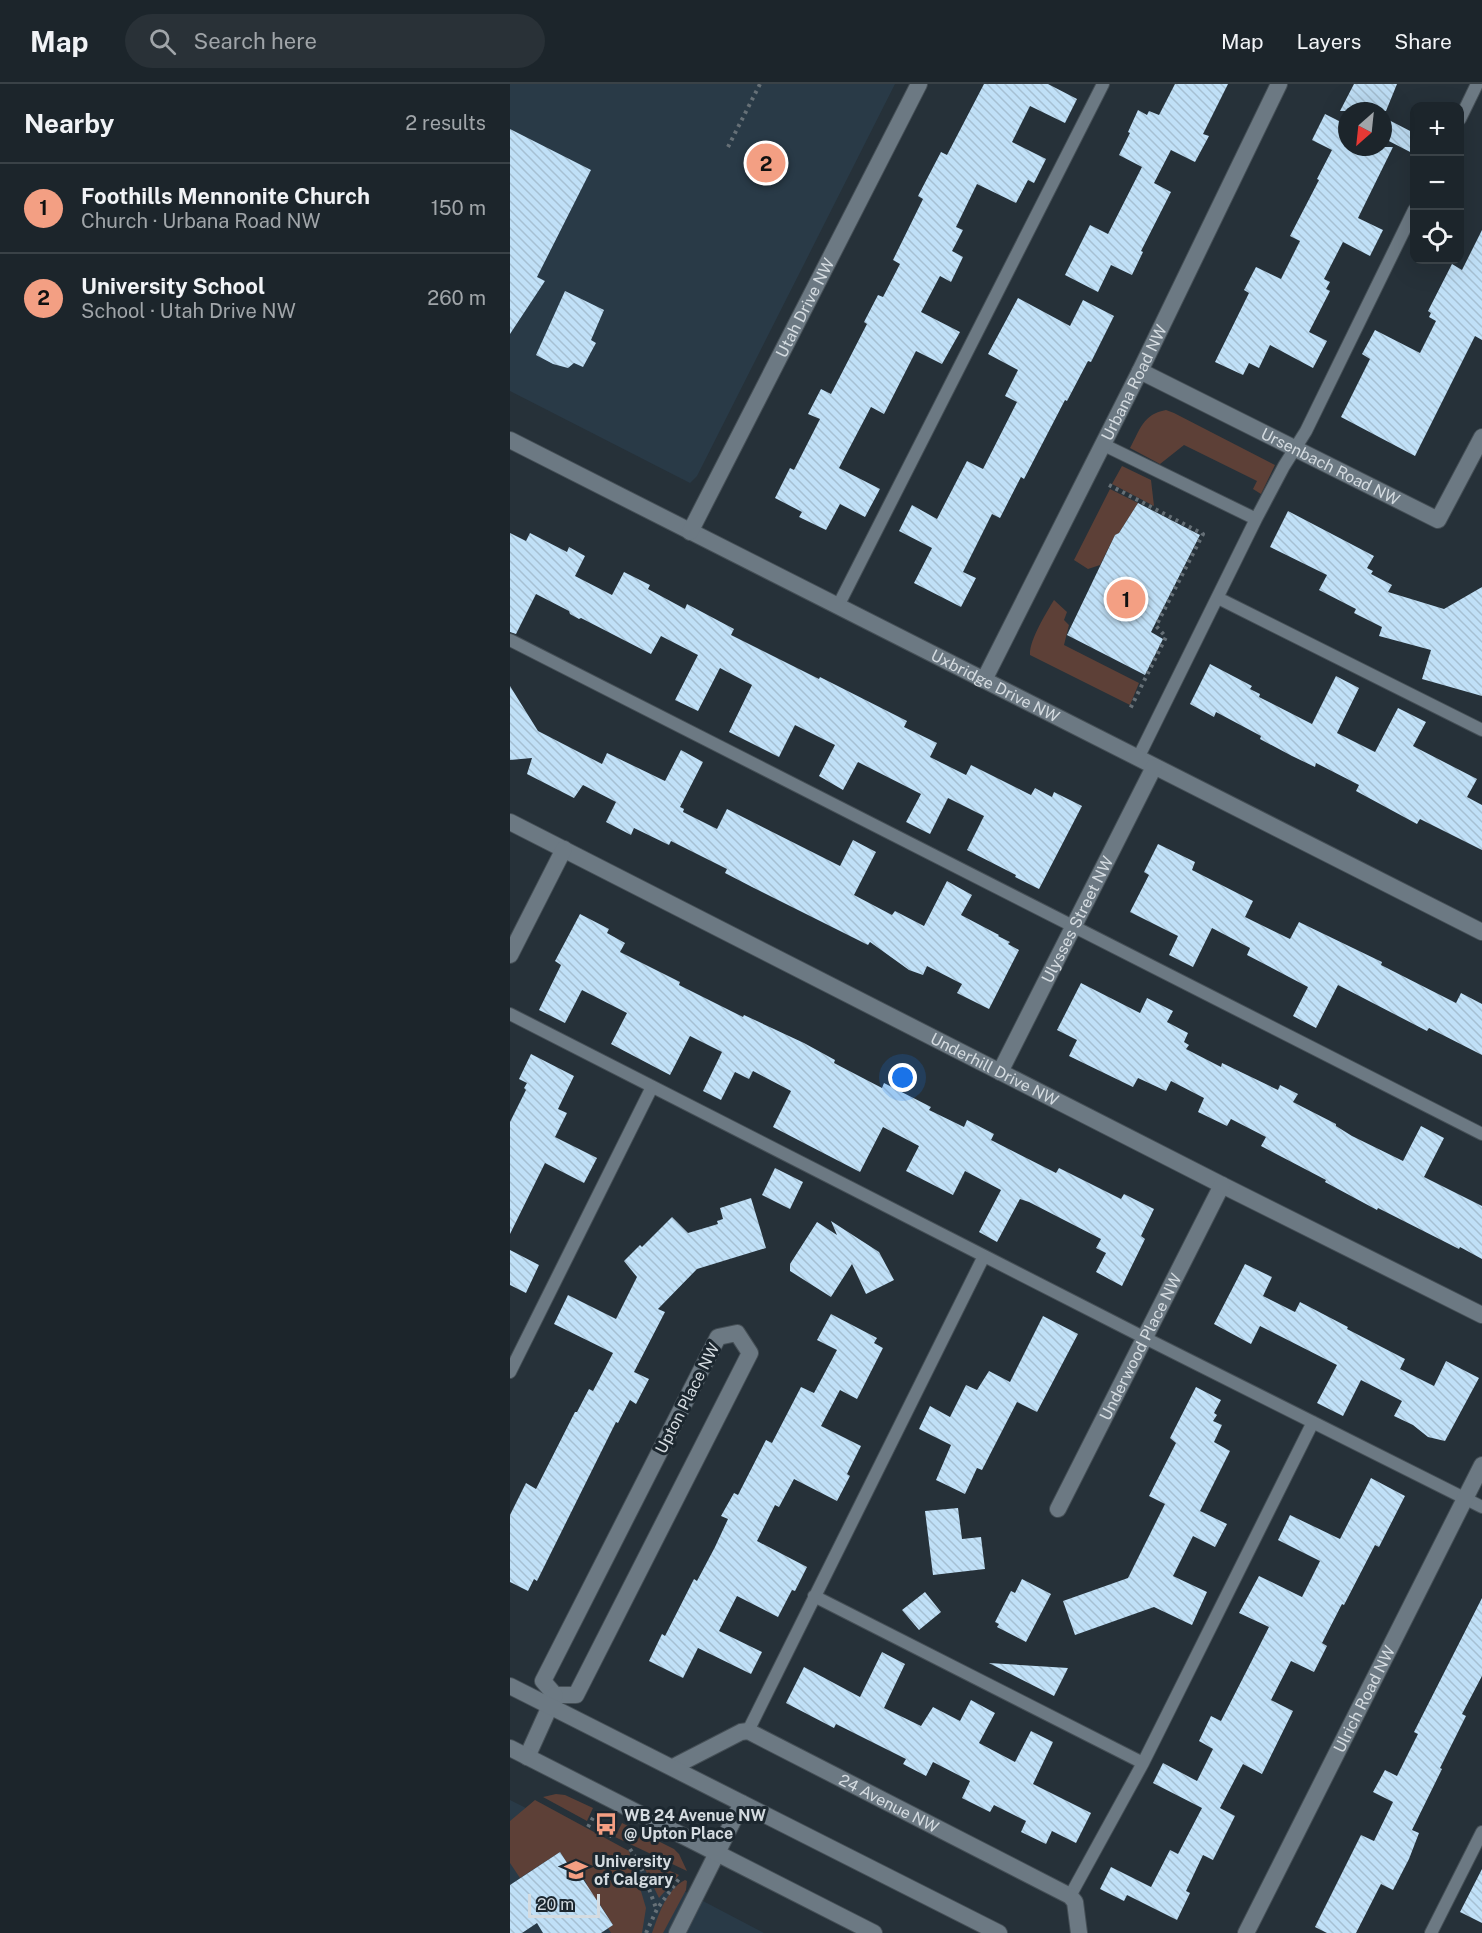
<!DOCTYPE html>
<html lang="en">
<head>
<meta charset="utf-8">
<style>
  :root { --surface:#1c252b; --page:#293137; --text:#f1f3f6; --muted:#a0a5a9; --line:#3a4247; --accent:#f39f83 }
  body { margin:0; font-family:"Public Sans",sans-serif; background:var(--page); color:var(--text) }
  .controls { position:absolute; right:18px; top:18px; display:grid; overflow:hidden; border-radius:12px; box-shadow:0 6px 24px #0002 }
  .controls button { width:54px; height:54px; display:grid; place-items:center; padding:0; border:0; border-bottom:2px solid var(--line); background:var(--surface); color:var(--text); font:30px sans-serif }
  .compass { position:absolute; left:828px; top:18px; width:54px; height:54px; border-radius:50%; background:var(--surface); box-shadow:0 6px 24px #0002; rotate:207deg }
  .scale { position:absolute; left:18px; bottom:15px; width:72px; box-sizing:border-box; padding-left:6px; border:3px solid #d4dbe0; border-top:0; font-size:16px; line-height:21px; white-space:nowrap; color:#d4dbe0; -webkit-text-stroke:4px #1c272f; paint-order:stroke }
  .you { position:absolute; left:393px; top:994px; width:21px; height:21px; margin:-15px; border:4px solid #fff; border-radius:50%; background:#1a73e8; box-shadow:0 0 0 9px #1a73e833 }
  .badge { display:grid; place-items:center; width:39px; height:39px; border-radius:50%; background:var(--accent); color:#111; font-size:20px; font-weight:700 }
  .pin { position:absolute; translate:-50% -50%; border:3px solid #fff; box-shadow:0 2px 6px #0006 }
  .list { margin:0; padding:0; list-style:none }
  h2 { display:flex; justify-content:space-between; align-items:center; height:78px; margin:0; padding:0 24px; font-size:26px }
  h2 small { font-size:20px; font-weight:400; color:var(--muted) }
  .list li { display:grid; grid-template-columns:39px 1fr auto; gap:18px; align-items:center; box-sizing:border-box; height:90px; padding:0 24px; border-top:2px solid var(--line) }
  .list b { display:block; font-size:22px; white-space:nowrap }
  .list p { margin:0; font-size:20px; white-space:nowrap; color:var(--muted) }
  .list em { font-size:20px; font-style:normal; color:var(--muted) }
  .icon { flex:none; width:33px; height:33px; fill:none; stroke:currentColor; stroke-width:2; stroke-linecap:round; stroke-linejoin:round }
  .map { position:relative; flex:none; width:972px; height:1849px; overflow:hidden }
  header { display:flex; align-items:center; gap:36px; box-sizing:border-box; height:84px; padding:0 30px; background:var(--surface); border-bottom:2px solid var(--line) }
  header strong { font-size:28px }
  nav { display:flex; gap:33px; margin-inline-start:auto; font-size:21px }
  .search { width:420px; height:54px; background:var(--page); display:flex; align-items:center; gap:15px; box-sizing:border-box; padding:0 21px; border-radius:33px; color:var(--muted); font-size:22px }
  main { display:flex }
  aside { flex:1; background:var(--surface) }
  .map>svg:first-child { display:block }
  .built { fill:#293a47 }
  .green { fill:#5d4037 }
  .building { fill:url(#building-back-hatch) }
  .lines { fill:none; stroke-linecap:round; stroke-linejoin:round }
  .service-casing { stroke:#454f56; stroke-width:14 }
  .minor-casing { stroke:#454f56; stroke-width:18 }
  .tertiary-casing { stroke:#454f56; stroke-width:18 }
  .path { stroke:#667077; stroke-width:4; stroke-dasharray:3 4.5; stroke-linecap:butt }
  .service { stroke:#6c7983; stroke-width:12 }
  .minor { stroke:#6c7983; stroke-width:16 }
  .tertiary { stroke:#6c7983; stroke-width:16 }
  .labels { text-anchor:middle; stroke-width:6; stroke-linejoin:round; paint-order:stroke }
  .street-label { font-size:16px; fill:#d4dbe0; stroke:#1c272f }
  .poi-label { font-size:16px; font-weight:bold; fill:#d4dbe0; stroke:#1c272f; text-anchor:start }
</style>
</head>
<body>
<header>
<strong>Map</strong>
<div class="search"><svg class="icon" aria-label="search" viewBox="0 0 24 24"><circle cx="10" cy="10" r="6"/><path d="M15 15l6 6"/></svg>Search here</div>
<nav><a>Map</a><a>Layers</a><a>Share</a></nav>
</header>
<main>
<aside>
<h2>Nearby<small>2 results</small></h2>
<ul class="list">
<li><span class="badge">1</span><div><b>Foothills Mennonite Church</b><p>Church · Urbana Road NW</p></div><em>150 m</em></li>
<li><span class="badge">2</span><div><b>University School</b><p>School · Utah Drive NW</p></div><em>260 m</em></li>
</ul>
</aside>
<div class="map">
<svg width="972" height="1849" viewBox="0 0 972 1849">
  <defs>
    <pattern id="building-back-hatch" width="6" height="6" patternUnits="userSpaceOnUse" patternTransform="scale(1.5)"><rect width="6" height="6" fill="#c0e0f7"/><path d="M-1 5l2 2M0 0l6 6M5-1l2 2" fill="none" stroke="#a6c0d3"/></pattern>
  </defs>
  <rect width="100%" height="100%" fill="#263139"/>
  <!-- built -->
  <path class="built" d="M0,0H385L187,392L180,399L0,307Z
    M0,1716L12,1722L254,1849H0Z"/>
  <!-- green -->
  <path class="green" d="M656,326L664,329L765,381L751,410L743,405L747,397L674,361L650,380L620,364C630,346 633,330 656,326Z
    M612,382L641,396L644,422L602,400Z
    M600,405L628,419L609,449L605,451L590,481L578,485L564,476Z
    M544,516L557,528L554,536L559,541L554,561L629,599L620,621L520,571C519,557 536,529 544,516Z
    M46,1710L55,1711L83,1724L77,1737L33,1713Z
    M25,1716L119,1767L136,1824L132,1849H101L98,1844L103,1841L87,1816L72,1803L77,1800L68,1786L63,1788L50,1768L10,1794L0,1779V1737Z
    M112,1739L164,1765L169,1770L177,1787L105,1753Z
    M129,1773L169,1791L149,1814Z
    M175,1796L177,1797L176,1806L153,1849H142C149,1830 156,1806 175,1796Z"/>
  <!-- building -->
  <path class="building" d="M474,0H538L567,15L555,39L520,22L502,58L536,75L524,99L518,96L506,119L467,100L446,143L453,146L442,167L453,173L441,198L430,192L411,228L450,248L432,280L406,267L374,330L361,323L329,384L370,405L355,433L330,420L316,446L289,433L292,428L265,414L280,384L284,386L310,335L298,330L311,305L321,310L357,240L354,238L368,211L373,213L390,180L383,176L413,115L408,112L431,68L437,71Z
    M665,0H718L693,50L699,52L685,78L661,66L644,99L661,108L631,167L633,168L622,191L601,181L588,208L555,191L580,141L598,150L632,83L609,71L620,49L618,48L628,26L637,31L639,27L649,31Z
    M844,0H887L876,27H830Z
    M815,30L837,41V63H883L848,134L873,146L860,172L833,158L814,195L820,198L816,205L820,207L799,248L817,257L803,284L760,261L749,284L739,279L733,291L705,278L739,209L734,206L746,183L771,195L790,157L780,152L809,96L807,95L822,66L802,56Z
    M873,33L904,49V70L873,54Z
    M0,45L81,86L27,193L35,197L0,250Z
    M972,146V256L965,252L905,372L831,333L860,275L852,270L865,246L910,269L926,237L919,233L921,229L918,227L942,180L952,186Z
    M55,207L94,226L81,256L86,259L73,283L64,279L58,284L43,280L26,271Z
    M508,214L560,242L573,216L604,232L581,278L578,277L557,317L555,316L514,395L511,393L490,434L482,430L453,488L466,494L451,523L404,499L422,464L389,447L402,421L427,435L457,377L473,385L507,318L495,312L508,286L478,270Z
    M628,419L690,451L641,548L653,555L635,591L557,551L605,451L609,449Z
    M778,427L864,472L857,484L863,487L861,490L882,501L878,508L934,525L972,503V612L912,595L921,566L869,552L872,543L844,529L846,525L809,506L817,491L760,463Z
    M0,449L16,457L20,449L57,468L59,463L75,472L65,492L102,511L114,488L140,501L138,505L175,525L177,520L224,545L221,551L309,595L310,593L397,637L394,643L427,659L420,673L456,691L461,681L521,711L525,704L542,713L544,708L572,722L529,805L505,793L506,791L457,766L474,732L438,714L420,750L396,738L411,710L348,678L333,706L309,692L325,661L285,641L269,673L219,648L242,601L210,584L188,627L165,616L188,571L151,552L141,570L71,534L69,535L60,530L59,527L26,510L6,550L0,548Z
    M700,580L742,602L740,605L750,610L749,613L802,640L826,592L849,604L827,649L865,668L888,624L916,638L903,662L967,695L957,713L972,721V766L910,735L907,740L846,707L849,701L806,679L805,683L782,672L750,655L751,652L706,628L704,633L680,620Z
    M0,602L28,647L92,680L97,669L155,697L171,666L193,678L170,723L174,725L173,728L207,745L217,725L330,782L343,756L366,768L344,811L382,831L385,827L414,842L437,797L462,811L451,831L489,851L488,852L500,858L498,860L509,866L479,925L447,909L452,900L417,882L413,891L399,886L360,858L358,861L242,803L215,789L217,785L161,757L159,761L124,744L121,751L96,738L106,718L73,701L64,714L17,690L22,674L0,676Z
    M648,760L685,778L682,786L743,817L735,833L780,855L789,838L872,878L871,881L946,919L951,909L972,920V971L919,944L917,947L828,901L806,944L783,932L798,903L737,871L740,864L702,844L683,883L659,871L668,852L620,828L639,791L634,788Z
    M70,830L99,845L97,849L115,859L110,868L170,898L169,901L233,933L234,931L294,959L325,976L324,979L372,1004L374,999L421,1023L419,1026L454,1043L457,1036L484,1050L481,1056L546,1089L549,1084L611,1115L614,1110L644,1125L631,1152L635,1155L612,1202L586,1188L596,1169L586,1164L591,1155L519,1118L510,1115L487,1158L469,1148L491,1106L455,1087L443,1111L396,1087L409,1062L373,1043L350,1088L263,1043L281,1007L243,987L239,995L225,988L211,1016L193,1007L212,968L180,952L160,991L101,960L117,929L72,906L55,939L29,926L51,881L45,877Z
    M571,899L630,929L637,914L663,927L657,938L678,949L674,958L679,961L676,965L711,983L712,979L768,1006L770,1001L788,1010L783,1018L826,1040V1042L842,1052L893,1077L911,1042L934,1054L914,1093L972,1122V1175L950,1163L949,1165L868,1124L867,1126L815,1098L816,1096L751,1062L756,1053L721,1035L717,1042L688,1028L694,1014L661,997L656,1007L628,994L623,1003L559,972L567,956L547,946Z
    M21,970L64,992L48,1025L57,1029L45,1053L87,1074L74,1099L35,1079L0,1150V1038L16,1006L14,1004L17,999L9,995Z
    M265,1084L293,1098L280,1125L252,1111Z
    M241,1114L256,1164L187,1185L148,1225L155,1228L124,1288L139,1295L126,1320L120,1316L108,1339L106,1338L27,1497L24,1495L18,1507L0,1498V1431L16,1399L26,1405L65,1328H67L79,1305L83,1307L103,1269L44,1240L58,1211L106,1235L127,1193L114,1177L130,1161L132,1163L162,1133L178,1149L208,1140L207,1137L213,1135L210,1124Z
    M321,1137L369,1168L384,1196L356,1210L342,1180L321,1213L280,1187V1180L307,1138L327,1151Z
    M0,1166L29,1181L16,1209L0,1201Z
    M735,1180L762,1193L753,1212L785,1228L790,1218L838,1243L837,1245L895,1275L890,1285L924,1302L936,1277L969,1294L935,1357L918,1353L903,1341L884,1332L892,1317L851,1296L833,1332L807,1319L827,1281L750,1242L741,1260L704,1240Z
    M321,1230L367,1254L364,1259L373,1264L347,1315L330,1306L311,1342L351,1362L337,1390L340,1392L327,1417L284,1395L269,1423L265,1421L247,1457L297,1483L285,1507L282,1506L268,1533L227,1512L209,1547L252,1568L241,1590L188,1564L173,1594L139,1577L152,1550L155,1552L184,1495L187,1497L205,1463L218,1435L211,1432L224,1409L228,1411L256,1356L262,1359L291,1303L304,1309L327,1266L307,1256Z
    M533,1232L568,1250L527,1328L507,1318L472,1386L467,1384L455,1410L426,1396L441,1361L409,1345L420,1322L440,1333L456,1301L467,1306L479,1287L500,1298Z
    M686,1303L711,1316L704,1329L707,1331L703,1337L712,1341L704,1358L720,1367L690,1427L717,1440L705,1463L683,1452L663,1492L697,1508L682,1541L644,1523L565,1551L553,1517L618,1494L655,1420L639,1412L666,1359L660,1354Z
    M861,1394L895,1412L869,1463L865,1461L834,1521L832,1520L812,1559L817,1562L804,1588L781,1577L761,1616L783,1627L752,1690L733,1680L710,1724L725,1732L703,1776L693,1771L676,1807L680,1809L667,1836L617,1811L614,1817L590,1805L601,1783L641,1803L660,1766L668,1770L692,1724L643,1699L653,1679L687,1697L703,1665L689,1657L701,1632L711,1637L759,1543L729,1529L749,1492L792,1513L810,1477L768,1456L780,1431L830,1455Z
    M448,1424L452,1455L471,1453L475,1485L423,1491L415,1427Z
    M512,1495L541,1510L516,1558L487,1543L489,1540L485,1538L501,1507L505,1509Z
    M415,1508L431,1528L409,1546L392,1526Z
    M972,1514V1592L952,1630L956,1632L930,1684L932,1685L902,1746L909,1749L899,1775L883,1806L871,1800L846,1849H817L805,1843L851,1751L864,1757L883,1718L863,1708L875,1686L887,1692L908,1650L904,1648Z
    M372,1568L395,1580L374,1624L411,1642L423,1623L450,1637L461,1616L485,1629L469,1659L505,1678L521,1647L543,1658L523,1700L581,1729L566,1759L542,1747L536,1760L511,1748L516,1737L484,1721L480,1728L452,1714L460,1697L423,1678L416,1692L393,1680L396,1675L326,1640L324,1644L276,1619L294,1583L350,1613Z
    M479,1579L558,1584L544,1612Z
    M50,1768L63,1788L67,1786L103,1841L91,1849H33L27,1839L12,1849H0V1801Z
    M972,1785V1839L950,1828Z"/>
  <g class="lines">
    <!-- service casing -->
    <g class="service-casing">
      <path id="service" d="M950,35L967,0
        M592,360L746,435
        M708,514L972,646
        M328,522L593,0
        M0,556L972,1050
        M628,674L746,435L774,382L796,347L904,126
        M0,930L635,1254L972,1423
        M0,1288L142,1003
        M304,1512L633,1679
        M238,1647L474,1172
        M560,1812L633,1679L803,1338
        M921,1849L972,1748"/>
    </g>
    <!-- minor casing -->
    <g class="minor-casing">
      <g id="minor">
        <path id="s1" d="M630,287L928,436L972,353"/>
        <path id="s2" d="M0,356L972,848"/>
        <path id="s3" d="M180,448L409,0"/>
        <path id="s4" d="M474,596L630,287L769,0"/>
        <path id="s5" d="M0,738L712,1101L972,1231"/>
        <path d="M0,871L54,765"/>
        <path id="s6" d="M490,988L644,683"/>
        <path d="M227,1249L240,1269L66,1611H45L33,1597L208,1253Z"/>
        <path id="s7" d="M548,1425L712,1101"/>
        <path d="M17,1673L45,1611"/>
        <path id="s8" d="M163,1683L231,1648L238,1647L560,1812L565,1818L569,1849"/>
        <path d="M167,1849L207,1769"/>
        <path id="s9" d="M736,1849L972,1381"/>
      </g>
    </g>
    <!-- tertiary casing -->
    <g class="tertiary-casing">
      <path id="tertiary" d="M0,1602L489,1849
        M0,1664L364,1849
        M207,1769L232,1719"/>
    </g>
    <!-- path -->
    <path class="path" d="M218,63L250,0
      M599,401L693,450L646,542L656,553L620,625
      M78,1743L85,1730
      M99,1753L106,1740L104,1739
      M120,1765L130,1780L146,1824
      M136,1849L147,1825L171,1792"/>
    <!-- service -->
    <use href="#service" class="service"/>
    <!-- minor -->
    <use href="#minor" class="minor"/>
    <!-- tertiary -->
    <use href="#tertiary" class="tertiary"/>
  </g>
  <!-- icons -->
  <defs>
    <g id="bus-bare" transform="scale(1.8)"><path d="M-5-6H5V4H4V6H2V4H-2V6H-4V4H-5ZM-3.5-4V0h7V-4ZM-3.5 1.2v1.5H-2V1.2ZM2 1.2v1.5H3.5V1.2Z" fill="#f39f83" stroke="#1c272f" stroke-width="2.5" paint-order="stroke"/></g>
    <g id="university-bare" transform="scale(1.8)"><path d="M0-5L7-2L0 1L-7-2ZM-4 1L0 2.5L4 1V4Q0 6-4 4Z" fill="#f39f83" stroke="#1c272f" stroke-width="2.5" paint-order="stroke"/></g>
  </defs>
  <g fill-rule="evenodd">
    <use href="#bus-bare" x="96" y="1740"/>
    <use href="#university-bare" x="66" y="1786"/>
  </g>
  <g class="labels">
    <!-- street labels -->
    <g class="street-label">
      <text dy="6" stroke="none"><textPath href="#s3" startOffset="252">Utah Drive NW</textPath></text>
      <text dy="6" stroke="none"><textPath href="#s4" startOffset="333">Urbana Road NW</textPath></text>
      <text dy="6" stroke="none"><textPath href="#s1" startOffset="213">Ursenbach Road NW</textPath></text>
      <text dy="6" stroke="none"><textPath href="#s2" startOffset="544">Uxbridge Drive NW</textPath></text>
      <text dy="6" stroke="none"><textPath href="#s6" startOffset="171">Ulysses Street NW</textPath></text>
      <text dy="6" stroke="none"><textPath href="#s5" startOffset="544">Underhill Drive NW</textPath></text>
      <text dy="6" stroke="none"><textPath href="#s7" startOffset="182">Underwood Place NW</textPath></text>
      <text transform="translate(177 1314) rotate(-63)" y="6">Upton Place NW</text>
      <text dy="6" stroke="none"><textPath href="#s9" startOffset="262">Ulrich Road NW</textPath></text>
      <text dy="6" stroke="none"><textPath href="#s8" startOffset="242">24 Avenue NW</textPath></text>
    </g>
    <!-- poi labels -->
    <g class="poi-label">
      <text x="114" y="1737">WB 24 Avenue NW<tspan x="114" dy="18">@ Upton Place</tspan></text>
      <text x="84" y="1783">University<tspan x="84" dy="18">of Calgary</tspan></text>
    </g>
  </g>
</svg>
<div class="controls">
<button>+</button>
<button>−</button>
<button><svg class="icon" aria-label="locate" viewBox="0 0 24 24"><circle cx="12" cy="12" r="6"/><path d="M12 2v4M12 18v4M2 12h4M18 12h4"/></svg></button>
</div>
<svg class="compass" viewBox="-18 -18 36 36"><path d="M0-13l5 13h-10z" fill="#e53935"/><path d="M0 13l5-13h-10z" fill="#a0a5a9"/></svg>
<div class="scale">20 m</div>
<div class="you"></div>
<div class="pin badge" style="left:616px;top:515px">1</div>
<div class="pin badge" style="left:256px;top:79px">2</div>
</div>
</main>
</body>
</html>
